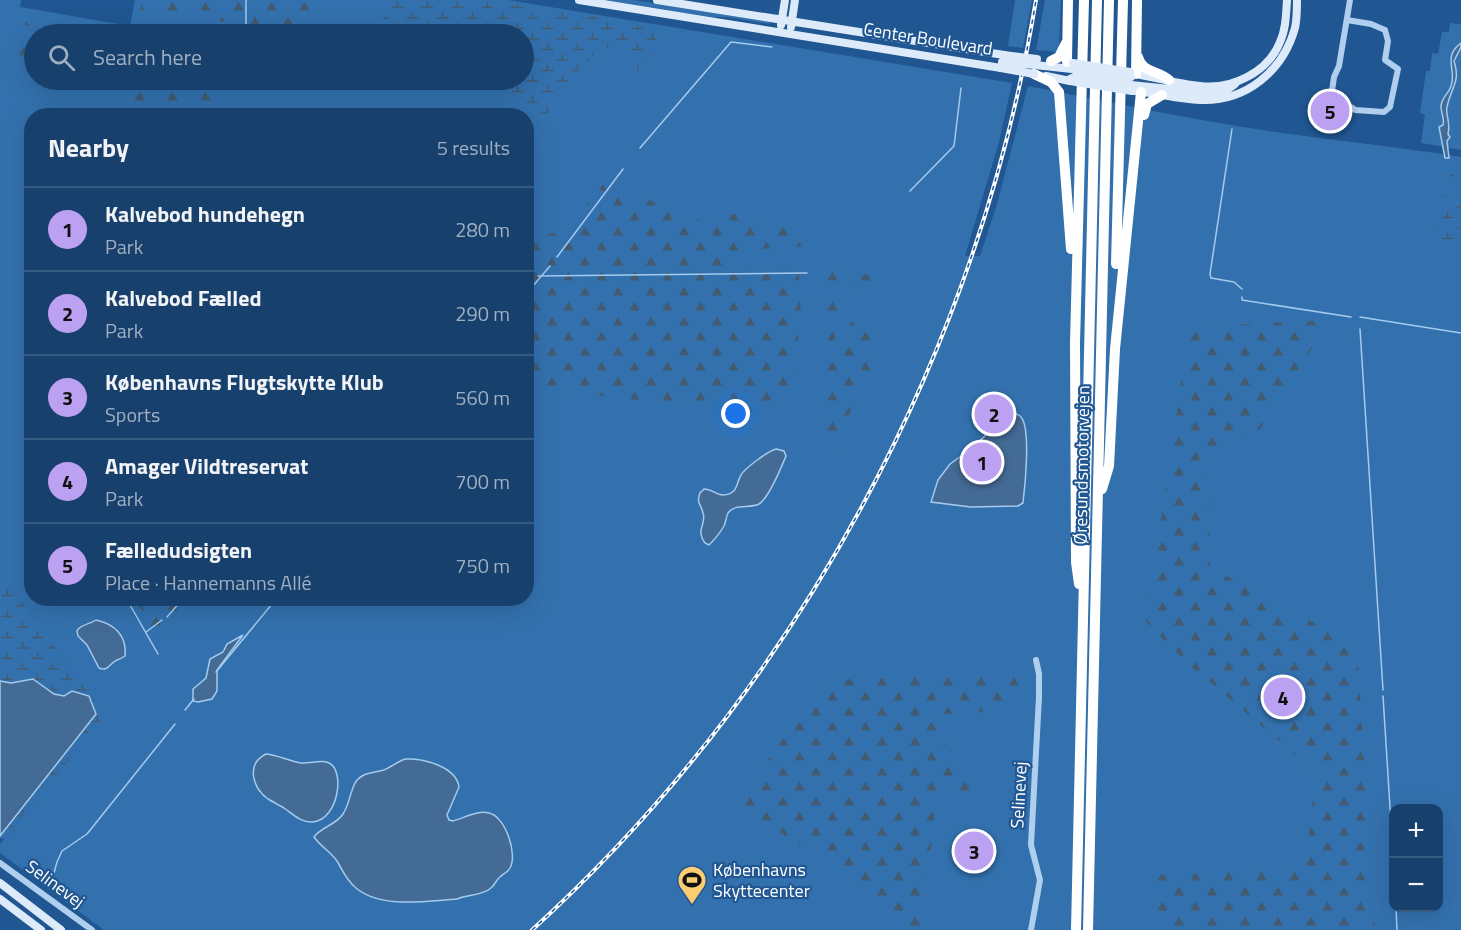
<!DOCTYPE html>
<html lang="en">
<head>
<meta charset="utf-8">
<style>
  :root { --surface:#18406d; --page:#214772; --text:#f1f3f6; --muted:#9fafc2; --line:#365980; --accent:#bca0f2 }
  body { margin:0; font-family:"Titillium Web",sans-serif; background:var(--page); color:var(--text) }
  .controls { position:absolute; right:18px; bottom:18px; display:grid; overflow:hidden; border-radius:12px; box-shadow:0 6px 24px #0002 }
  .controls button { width:54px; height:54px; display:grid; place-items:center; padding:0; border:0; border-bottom:2px solid var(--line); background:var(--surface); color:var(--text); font:30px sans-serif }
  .you { position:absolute; left:736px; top:414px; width:21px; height:21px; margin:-15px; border:4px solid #fff; border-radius:50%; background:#1a73e8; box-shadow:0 0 0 9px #1a73e833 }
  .badge { display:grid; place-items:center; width:39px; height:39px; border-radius:50%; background:var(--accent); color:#111; font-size:20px; font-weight:700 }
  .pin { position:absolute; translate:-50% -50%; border:3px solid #fff; box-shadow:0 2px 6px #0006 }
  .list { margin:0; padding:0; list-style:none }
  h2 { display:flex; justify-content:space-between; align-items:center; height:78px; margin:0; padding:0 24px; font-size:26px }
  h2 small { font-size:20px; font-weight:400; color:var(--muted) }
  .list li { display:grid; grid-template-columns:39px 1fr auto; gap:18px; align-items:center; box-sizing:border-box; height:84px; padding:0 24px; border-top:2px solid var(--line) }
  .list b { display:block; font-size:22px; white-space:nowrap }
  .list p { margin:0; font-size:20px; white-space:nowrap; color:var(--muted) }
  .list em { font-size:20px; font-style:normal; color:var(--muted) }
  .icon { flex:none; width:33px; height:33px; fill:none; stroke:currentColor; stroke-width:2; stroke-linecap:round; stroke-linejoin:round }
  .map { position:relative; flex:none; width:1461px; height:930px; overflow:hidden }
  .search { position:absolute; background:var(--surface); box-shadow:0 6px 24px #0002; left:24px; top:24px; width:510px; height:66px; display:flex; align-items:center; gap:15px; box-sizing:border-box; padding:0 21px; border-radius:33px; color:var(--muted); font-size:22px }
  .panel { position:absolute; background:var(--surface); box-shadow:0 6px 24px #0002; left:24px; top:108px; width:510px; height:498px; border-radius:24px }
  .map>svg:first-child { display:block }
  .green { fill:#3371ae; fill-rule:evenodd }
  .forest { fill:url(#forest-firs) }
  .wetland { fill:url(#wetland-marsh) }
  .water { fill:#446b95; stroke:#a4caee; stroke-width:1.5 }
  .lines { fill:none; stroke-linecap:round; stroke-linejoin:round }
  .stream { stroke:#a4caee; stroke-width:1.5 }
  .street { stroke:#b0ceed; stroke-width:6 }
  .secondary { stroke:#dceafa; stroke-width:8 }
  .highway { stroke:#fff; stroke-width:10 }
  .rail-casing { stroke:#fff; stroke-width:4 }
  .rail { stroke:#205691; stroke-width:1.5; stroke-dasharray:4.5; stroke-linecap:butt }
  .secondary-bridge { stroke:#dceafa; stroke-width:8 }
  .labels { text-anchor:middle; stroke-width:4.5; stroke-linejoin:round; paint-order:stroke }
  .street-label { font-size:18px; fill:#fff; stroke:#205691 }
  .poi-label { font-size:18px; fill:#fff; stroke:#205691; text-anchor:start }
</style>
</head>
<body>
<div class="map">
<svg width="1461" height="930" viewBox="0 0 1461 930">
  <defs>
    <pattern id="forest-firs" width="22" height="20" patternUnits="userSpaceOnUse" patternTransform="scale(1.5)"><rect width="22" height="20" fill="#3371ae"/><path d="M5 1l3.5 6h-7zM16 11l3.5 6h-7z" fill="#425b73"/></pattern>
    <pattern id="wetland-marsh" width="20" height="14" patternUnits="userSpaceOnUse" patternTransform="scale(1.5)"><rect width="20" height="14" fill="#3371ae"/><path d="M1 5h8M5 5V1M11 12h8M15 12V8" fill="none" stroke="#425b73"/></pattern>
  </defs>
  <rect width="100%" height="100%" fill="#205691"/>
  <!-- green -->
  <path class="green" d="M0,0H21L20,7L130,26L135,0H508L1012,83L999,142L965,256H980L997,204L1028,86C1106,101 1183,118 1262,130C1328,140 1395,146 1461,157V930H104L0,853V844L105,715L65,662L0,572ZM34,34H524V80H34ZM32,116H526V598H32ZM1394,808H1438V908H1394Z
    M604,0H634L770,22L769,24L727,17H712Z
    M1015,0H1032L1023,48L1008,46Z
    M1045,0H1061L1059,49L1057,52L1036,50Z
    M1450,23L1461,24V150L1421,143L1425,115L1420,113L1426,71H1430L1432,53L1438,54L1442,32H1449Z"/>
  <!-- forest -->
  <path class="forest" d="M142,0H318L320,6C298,43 233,23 199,17C191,16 184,12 176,12C163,12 153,17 140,13Z
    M29,20L49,31L50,34H34V68L29,67L27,71L18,73C14,55 26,41 25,23Z
    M123,80H219L221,84L231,95L237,115H150L122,88Z
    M605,182L701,221L743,212L773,225L806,231L810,246L748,250L726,259L734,266L798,265L801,301L794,387L770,414L527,388V254L539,234L565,233Z
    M828,266L890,279L864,295L835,282L834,289L838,299L834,350L859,309L880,361L874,380L866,386L857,385L852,408L835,452L825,453V335Z
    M1330,320L1260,429L1208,461L1210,567L1357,646L1375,930H1151L1154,875L1305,869L1316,772L1186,662L1146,622L1189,327Z
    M135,599H189L197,605L162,644Z
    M1034,673V693L1011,689L1000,706L971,715L926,713L974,792L937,794L922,930H897L861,879L735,807L824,680Z"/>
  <!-- wetland -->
  <path class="wetland" d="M388,0H494L636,24L655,34L659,47L638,72L635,58L618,48L602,47L567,82L543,119L538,118L523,101L511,94L507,85L509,80H524V34H414L381,30Z
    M1445,158H1449L1460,173L1457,181L1443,192L1445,201L1458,199L1461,201C1461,217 1461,241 1451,251C1422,235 1439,233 1444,212C1434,185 1443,195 1450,174Z
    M0,572L65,662L106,715L4,839L0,838V836L96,714L64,696L54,694L33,679L10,683L0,681Z"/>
  <!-- water -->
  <path class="water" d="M1461,43V47L1454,61C1461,82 1451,87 1447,107C1445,115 1451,121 1448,134L1450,137L1447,141L1449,158H1445L1439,127L1443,125C1445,118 1441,114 1441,107C1441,97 1449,94 1451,86C1457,69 1442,57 1461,43Z
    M1012,412C1014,413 1020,415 1021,417C1031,428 1025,487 1023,503L1018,506L971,507L931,502L938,480L950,464L967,452Z
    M776,449L784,451L786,456C781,468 769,498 759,504C749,509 735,503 728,513C726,517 726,522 724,526C720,533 715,539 709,545L705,543C695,529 707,524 703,513C701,504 696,503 700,493L704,489C712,489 716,495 723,495C738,495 736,483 741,475C744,469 768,451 776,449Z
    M96,620C115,624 127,636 125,656C122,658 120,659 117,660C109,663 109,672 99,668L87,645L78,636L77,631C79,625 90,624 96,620Z
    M243,635L217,670V691L212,699L198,702L193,701V689L206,678L210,659L223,652L227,644Z
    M33,679L54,694L64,696L72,691L89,696L96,714L0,836V681L11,683Z
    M266,754C278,755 289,761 301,763C310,764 321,759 329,763C345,770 339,819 313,822C301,823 293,814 284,808C279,805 273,802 268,799C252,787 246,764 266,754Z
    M405,759C422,758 456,766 459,787L447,815L449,820L453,821C464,818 478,810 489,813C505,816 518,854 510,868C508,872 503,874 500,877C496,880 495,885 491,888C482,896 468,894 457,899C426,901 381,909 356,888C346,880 343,871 337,861C331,852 320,846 314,837C321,827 336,825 343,814C349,805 350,793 355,783C362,772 373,773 384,770C391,767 397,762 405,759Z"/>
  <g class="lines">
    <!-- stream -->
    <path class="stream" d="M246,34V0
      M1232,129L1210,274L1211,278L1234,282L1242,289
      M640,148L731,42L772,47
      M910,191L954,146L961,88
      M557,257L623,169
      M538,276L807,273
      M526,294L550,266
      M1242,297V300L1351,317
      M1360,317L1461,333
      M1360,329L1383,690
      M126,598L158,654
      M167,617L181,601L178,598
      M146,632L162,620
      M216,672L277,598
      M1383,696L1394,871
      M185,710L194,699
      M51,884L57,862L62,851L87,834L175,724
      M1396,908L1397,930"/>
    <!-- street -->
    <path class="street" d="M1347,20L1371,24L1385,30L1388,41L1385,60L1398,69L1390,107L1384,112L1355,110C1348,103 1338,104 1331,98L1334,77L1339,66L1350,0
      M0,863L92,930
      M1031,930L1040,880L1031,845L1039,697V674L1036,660"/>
    <!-- secondary -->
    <path class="secondary" d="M579,0L1001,68
      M657,0L1004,55
      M781,25L785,0
      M791,27L795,0
      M1035,65L1072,69
      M1131,73C1153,77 1177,84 1200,86C1232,90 1268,72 1280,42C1286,29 1286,14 1287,0
      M1046,76L1070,81
      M1131,85L1209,93L1227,90L1235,84
      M1135,91C1157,93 1178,99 1200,100C1246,102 1283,71 1295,28C1297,19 1297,9 1297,0
      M0,883L61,930
      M0,899L41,930"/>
    <!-- highway -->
    <path class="highway" d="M1138,57C1142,73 1158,70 1169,80
      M1051,61L1059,57L1066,43
      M1067,62L1068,0
      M1034,74L1051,82L1059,92L1071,249
      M1136,74L1137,0
      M1144,115L1147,104L1162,95
      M1116,264L1123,0
      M1102,489L1109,466L1115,349L1141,92
      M1079,584L1076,562L1075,343L1084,0
      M1076,930L1097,0
      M1088,930L1109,0"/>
    <!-- rail casing -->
    <g class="rail-casing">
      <path id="rail" d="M532,930C797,689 978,353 1036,0"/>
    </g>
    <!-- rail -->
    <use href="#rail" class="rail"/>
    <!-- secondary-bridge -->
    <path class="secondary-bridge" d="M1004,55L1037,59
      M1002,62L1035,65
      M1073,63L1130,72
      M1001,68L1034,74
      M1072,69L1131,77
      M1070,79L1077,76L1131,85
      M1070,81L1132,91"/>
  </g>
  <!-- icons -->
  <defs>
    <g id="stadium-pin" transform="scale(1.5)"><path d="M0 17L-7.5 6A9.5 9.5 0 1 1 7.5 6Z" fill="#fbcc71" stroke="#205691"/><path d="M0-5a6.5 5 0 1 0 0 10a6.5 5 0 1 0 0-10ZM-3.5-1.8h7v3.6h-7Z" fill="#111"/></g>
  </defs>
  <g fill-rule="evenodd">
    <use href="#stadium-pin" x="692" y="880"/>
  </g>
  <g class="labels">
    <!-- street labels -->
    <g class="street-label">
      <text transform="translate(928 39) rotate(9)" y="6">Center Boulevard</text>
      <text transform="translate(1082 465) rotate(-89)" y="6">Øresundsmotorvejen</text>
      <text transform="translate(1019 795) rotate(-87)" y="6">Selinevej</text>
      <text transform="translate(55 884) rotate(36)" y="6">Selinevej</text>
    </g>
    <!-- poi labels -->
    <g class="poi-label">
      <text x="713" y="876">Københavns<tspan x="713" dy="21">Skyttecenter</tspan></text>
    </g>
  </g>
</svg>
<div class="controls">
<button>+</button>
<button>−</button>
</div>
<div class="you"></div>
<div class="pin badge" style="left:982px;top:462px">1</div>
<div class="pin badge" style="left:994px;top:414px">2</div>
<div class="pin badge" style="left:974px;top:851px">3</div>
<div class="pin badge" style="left:1283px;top:697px">4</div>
<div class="pin badge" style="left:1330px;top:111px">5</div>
<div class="search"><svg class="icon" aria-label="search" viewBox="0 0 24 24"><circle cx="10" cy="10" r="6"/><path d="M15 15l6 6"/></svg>Search here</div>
<section class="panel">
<h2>Nearby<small>5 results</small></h2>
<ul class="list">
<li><span class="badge">1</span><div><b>Kalvebod hundehegn</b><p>Park</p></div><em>280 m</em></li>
<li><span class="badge">2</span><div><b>Kalvebod Fælled</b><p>Park</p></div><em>290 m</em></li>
<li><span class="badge">3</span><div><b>Københavns Flugtskytte Klub</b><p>Sports</p></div><em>560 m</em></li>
<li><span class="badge">4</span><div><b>Amager Vildtreservat</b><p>Park</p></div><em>700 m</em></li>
<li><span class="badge">5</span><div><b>Fælledudsigten</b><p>Place · Hannemanns Allé</p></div><em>750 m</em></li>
</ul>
</section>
</div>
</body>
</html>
